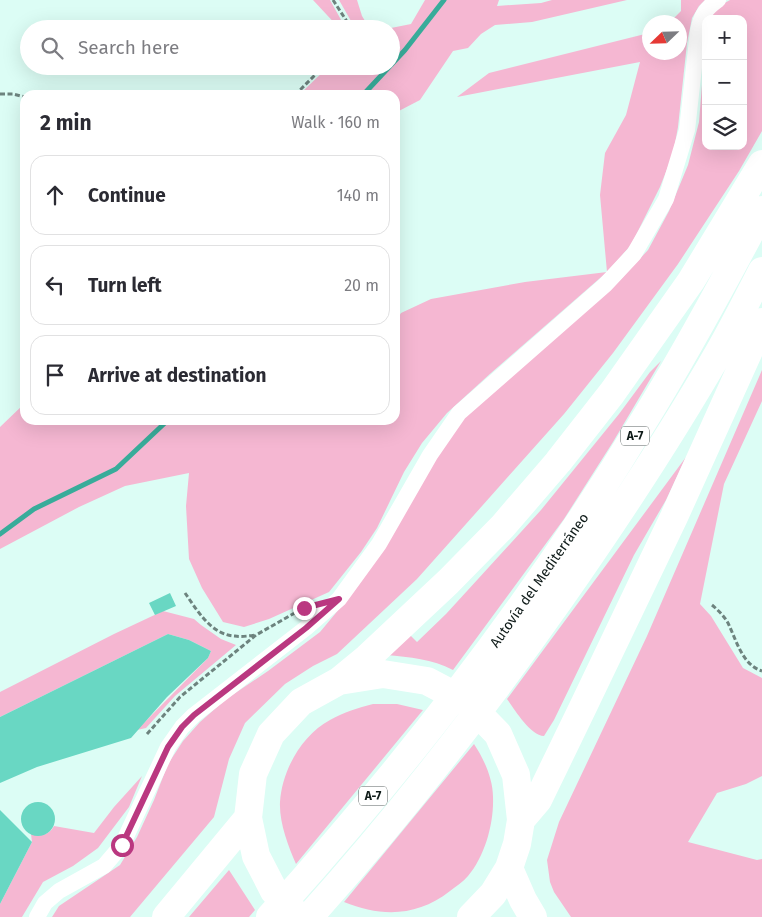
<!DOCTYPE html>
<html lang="en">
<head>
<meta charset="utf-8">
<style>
  :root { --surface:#fff; --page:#f7f7f7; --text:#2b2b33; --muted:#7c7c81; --line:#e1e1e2 }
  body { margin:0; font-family:"Fira Sans",sans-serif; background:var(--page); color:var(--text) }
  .controls { position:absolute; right:15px; top:15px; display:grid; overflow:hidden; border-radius:10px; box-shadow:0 5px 20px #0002 }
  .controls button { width:45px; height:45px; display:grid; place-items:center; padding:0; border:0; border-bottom:1px solid var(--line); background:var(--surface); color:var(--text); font:25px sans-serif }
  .compass { position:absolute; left:642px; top:15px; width:45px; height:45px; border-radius:50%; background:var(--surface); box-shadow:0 5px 20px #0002; rotate:247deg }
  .stop { position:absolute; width:15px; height:15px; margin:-11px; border:4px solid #ba3880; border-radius:50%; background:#fff }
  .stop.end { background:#ba3880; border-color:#fff; box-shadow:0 1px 5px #0008 }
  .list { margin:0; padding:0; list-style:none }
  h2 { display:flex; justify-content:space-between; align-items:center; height:65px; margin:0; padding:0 20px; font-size:21px }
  h2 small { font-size:16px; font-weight:400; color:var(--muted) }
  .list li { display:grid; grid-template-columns:32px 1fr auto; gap:15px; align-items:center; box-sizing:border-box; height:80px; margin:0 10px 10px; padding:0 10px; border:1px solid var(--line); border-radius:15px }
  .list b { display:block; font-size:19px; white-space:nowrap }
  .list em { font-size:16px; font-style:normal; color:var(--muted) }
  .icon { flex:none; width:28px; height:28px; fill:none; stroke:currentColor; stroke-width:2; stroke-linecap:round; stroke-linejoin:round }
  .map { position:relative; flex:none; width:762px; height:917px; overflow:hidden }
  .search { position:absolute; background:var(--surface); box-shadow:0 5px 20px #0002; left:20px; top:20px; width:380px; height:55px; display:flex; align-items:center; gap:12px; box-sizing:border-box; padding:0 18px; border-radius:28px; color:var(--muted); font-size:19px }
  .panel { position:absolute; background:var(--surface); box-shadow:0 5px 20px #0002; left:20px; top:90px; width:380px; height:335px; border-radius:15px }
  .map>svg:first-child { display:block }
  .green { fill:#f5b7d2 }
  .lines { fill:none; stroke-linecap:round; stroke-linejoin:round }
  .stream { stroke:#38ac9a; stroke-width:5 }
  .building { fill:#69d7c3 }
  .path { stroke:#6d837e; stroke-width:3; stroke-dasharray:5 2.5; stroke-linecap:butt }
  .street { stroke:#fff; stroke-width:16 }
  .highway { stroke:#fff; stroke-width:28 }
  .route { stroke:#ba3880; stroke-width:6 }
  .labels { text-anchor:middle; stroke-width:5; stroke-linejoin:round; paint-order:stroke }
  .shield { fill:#fff; stroke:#575f5e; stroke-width:1 }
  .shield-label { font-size:12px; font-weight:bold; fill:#0f1b19 }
  .street-label { font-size:14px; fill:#0f1b19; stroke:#fff }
</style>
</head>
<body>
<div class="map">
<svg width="762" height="917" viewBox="0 0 762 917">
  <rect width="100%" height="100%" fill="#dcfdf5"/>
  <!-- green -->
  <path class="green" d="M313,0H330L345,27L344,29H340Z
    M339,0H357L362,16L370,29H352L351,21Z
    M425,0H499L497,6L541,3L552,0H627L532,22L495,25L481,34L468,48L453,51L420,100L395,113V95H299L329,66H391V29H386L411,24Z
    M681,0H705L699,6L692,18L687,43L678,127L673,154L660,187L631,245L607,272L491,373L447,413L422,443L404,472L377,528L361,552L329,592L269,619L244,627L223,622L202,588L189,559L186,506L189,473L125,486L79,507L0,549V427L25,403V420H395V323L401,313L431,299L525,282L607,272L600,195L605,153L626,115L640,62L457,97L489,73L649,33L650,52H680V22H670L681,11Z
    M730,0H762V131L739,171L678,264L613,353L564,414L417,579L337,654L313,666L285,684L245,723L229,759L214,817L130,917H52L59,906L120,865L137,837L154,800L168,764L183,741L200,722L225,700L268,671L320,632L340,608L458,425L474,407L619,281L648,250L669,211L688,165L699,122L706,35V146H743V19H709L714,9Z
    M661,361L613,442L564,519L453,670C432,659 410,657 386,655L410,635L417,642L446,614L541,510L619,414L650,372Z
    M762,370V401L724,484L700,604L711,616L743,668L762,678V776L746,784L717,793L688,842L757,860L762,859V917H571L554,892L550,882L547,860L559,822L647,636Z
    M686,457L666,500L634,555L554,720L544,736C530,735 515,710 507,699Z
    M163,611L194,619L201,625L221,639L236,645L175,696L146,728L137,730L208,658L211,651L189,640L168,634L0,717V692L114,634Z
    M373,704H397L423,710L296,864C288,846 279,822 280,802C282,770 302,735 330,720C344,712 358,708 373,704Z
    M474,744C484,759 493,779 493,797C494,823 485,856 468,876C463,882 456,886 450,891C417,917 381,917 344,902Z
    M142,776L129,807L98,848L73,866L43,882L22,917H0V904L32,842L31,834C41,837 49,835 54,826L94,833L114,807Z
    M229,870L255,910L249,917H189Z"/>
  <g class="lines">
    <!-- stream -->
    <path class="stream" d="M391,65L405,50L444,0
      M363,95L390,66
      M0,534L34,509L116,469L168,420"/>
  </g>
  <!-- building -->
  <path class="building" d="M170,593L176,606L155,615L149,603Z
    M168,634L189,640L211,651L208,658L167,697L131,738L37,767L0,783V717Z
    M21 819a17 17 0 1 1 34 0a17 17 0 1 1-34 0Z
    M0,810L32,842L0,904Z"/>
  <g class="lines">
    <!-- path -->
    <path class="path" d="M333,0L346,20L349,29
      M0,94H13L25,97
      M295,95L324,66
      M185,593C197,610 211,635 235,636C241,637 249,636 255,635
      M712,605C718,610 724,616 728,623C736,639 742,665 762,671
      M147,734L180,697L256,635L300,610"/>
    <!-- street -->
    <path class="street" d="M37,917L45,903L59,891L104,866L122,845L168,747L182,727L194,715L306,628L339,599L379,544L430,455L459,413L605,285L634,254L666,199L687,130L698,31C701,16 705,9 718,0"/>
    <!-- highway -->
    <path class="highway" d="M339,681L367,658L448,582L503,526L558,462L612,393L691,281L762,164
      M521,820L538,800L584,705L674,517L762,322
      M509,868L523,900L533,917
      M296,914L274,891L256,856L248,818L253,774L271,734L301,702L339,681L383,674L427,681L467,702L498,734L516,775L521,820L517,844L509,868L493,894L471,917
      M166,917L248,818
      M270,917C408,764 536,599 643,422C686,353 724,282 762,210
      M309,917C400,816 482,710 560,599C616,519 670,437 719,352C734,326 748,298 762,271"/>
  </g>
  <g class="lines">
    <!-- route -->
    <path class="route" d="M122,845L168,747L182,727L194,715L306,628L339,599L304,608"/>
  </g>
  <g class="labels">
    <!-- shield labels -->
    <g class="shield">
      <rect x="621" y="426.5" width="28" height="19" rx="4"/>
      <rect x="359" y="786.5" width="28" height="19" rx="4"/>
    </g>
    <g class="shield-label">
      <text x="635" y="440">A-7</text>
      <text x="373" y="800">A-7</text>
    </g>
    <!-- street labels -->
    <g class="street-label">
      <text transform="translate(539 580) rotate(-55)" y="5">Autovía del Mediterráneo</text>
    </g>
  </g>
</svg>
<div class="controls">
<button>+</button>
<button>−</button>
<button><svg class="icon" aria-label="layers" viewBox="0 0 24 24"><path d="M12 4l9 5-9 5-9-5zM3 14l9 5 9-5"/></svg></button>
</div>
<svg class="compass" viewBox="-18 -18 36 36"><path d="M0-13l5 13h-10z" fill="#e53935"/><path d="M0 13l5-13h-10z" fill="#7c7c81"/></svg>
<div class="stop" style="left:122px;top:845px"></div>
<div class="stop end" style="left:304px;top:608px"></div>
<div class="search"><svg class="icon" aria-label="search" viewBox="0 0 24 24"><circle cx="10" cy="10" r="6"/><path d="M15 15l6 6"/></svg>Search here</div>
<section class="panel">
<h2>2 min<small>Walk · 160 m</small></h2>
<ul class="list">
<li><svg class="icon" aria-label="ahead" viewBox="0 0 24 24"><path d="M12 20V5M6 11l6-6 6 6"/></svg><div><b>Continue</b></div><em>140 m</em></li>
<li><svg class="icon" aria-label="left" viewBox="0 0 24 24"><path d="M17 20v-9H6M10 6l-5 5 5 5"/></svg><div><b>Turn left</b></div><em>20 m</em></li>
<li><svg class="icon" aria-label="arrive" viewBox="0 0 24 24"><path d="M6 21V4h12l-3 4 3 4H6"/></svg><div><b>Arrive at destination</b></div></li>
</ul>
</section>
</div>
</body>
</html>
